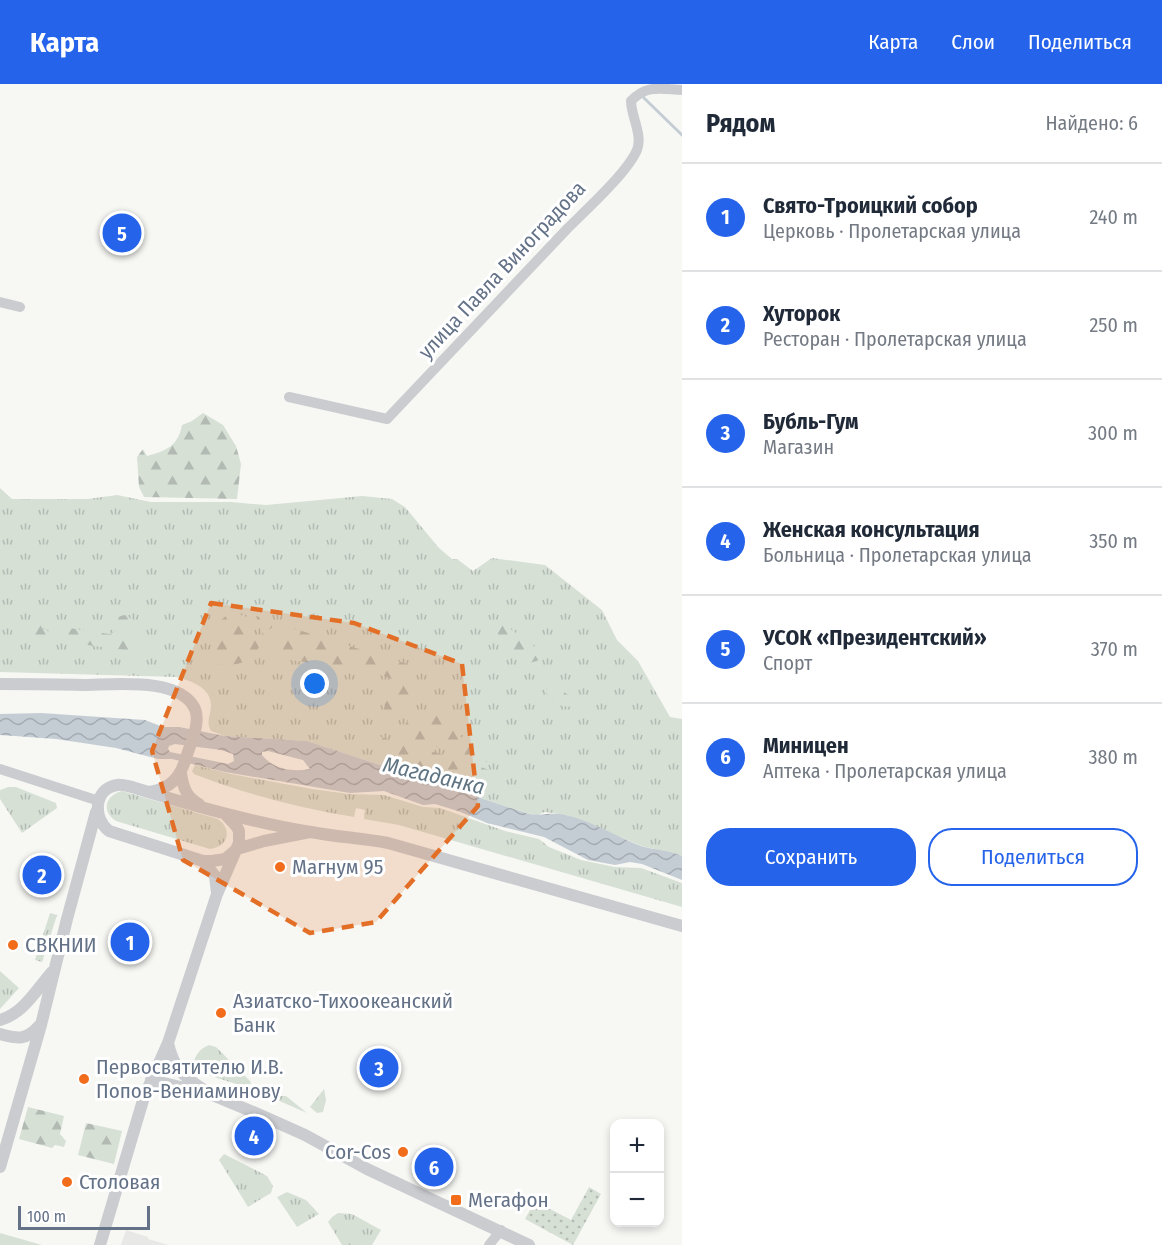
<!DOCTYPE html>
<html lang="ru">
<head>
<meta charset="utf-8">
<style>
  :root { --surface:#fff; --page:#f6f6f7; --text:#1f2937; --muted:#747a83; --line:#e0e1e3; --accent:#2563eb }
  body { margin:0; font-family:"Fira Sans Condensed",sans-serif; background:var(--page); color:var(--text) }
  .controls { position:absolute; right:18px; bottom:18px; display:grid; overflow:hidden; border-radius:12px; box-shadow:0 3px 9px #0003 }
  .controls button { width:54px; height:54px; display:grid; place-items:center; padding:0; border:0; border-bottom:2px solid var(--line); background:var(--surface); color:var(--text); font:30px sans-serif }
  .scale { position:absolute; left:18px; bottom:15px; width:132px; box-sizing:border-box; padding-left:6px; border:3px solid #647288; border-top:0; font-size:16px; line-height:21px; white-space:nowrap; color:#647288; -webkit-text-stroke:4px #fff; paint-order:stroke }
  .you { position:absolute; left:315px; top:600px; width:21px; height:21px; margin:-15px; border:4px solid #fff; border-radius:50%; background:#1a73e8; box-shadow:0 0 0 9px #1a73e833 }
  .badge { display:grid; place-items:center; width:39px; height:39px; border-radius:50%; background:var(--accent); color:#fff; font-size:20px; font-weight:700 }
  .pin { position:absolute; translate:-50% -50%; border:3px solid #fff; box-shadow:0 2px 6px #0006 }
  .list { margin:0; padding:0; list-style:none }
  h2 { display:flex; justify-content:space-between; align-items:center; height:78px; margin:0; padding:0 24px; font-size:26px }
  h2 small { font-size:20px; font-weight:400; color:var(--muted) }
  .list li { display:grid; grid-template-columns:39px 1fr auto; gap:18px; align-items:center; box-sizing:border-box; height:108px; padding:0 24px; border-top:2px solid var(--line) }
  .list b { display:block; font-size:22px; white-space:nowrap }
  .list p { margin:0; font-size:20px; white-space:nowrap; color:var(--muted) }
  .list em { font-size:20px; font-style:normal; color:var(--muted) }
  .actions { display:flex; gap:12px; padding:18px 24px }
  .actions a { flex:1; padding:14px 0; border:2px solid var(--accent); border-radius:24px; text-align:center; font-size:21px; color:var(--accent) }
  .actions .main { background:var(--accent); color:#fff }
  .map { position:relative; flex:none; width:682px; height:1161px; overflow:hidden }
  header { display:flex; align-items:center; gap:36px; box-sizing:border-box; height:84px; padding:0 30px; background:var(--accent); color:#fff }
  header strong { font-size:28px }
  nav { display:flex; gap:33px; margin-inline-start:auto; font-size:21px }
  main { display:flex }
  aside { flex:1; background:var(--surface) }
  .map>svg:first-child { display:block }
  .built { fill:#e8e8e7 }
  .grass { fill:url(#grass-tufts) }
  .forest { fill:url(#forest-firs) }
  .park { fill:url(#park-dots) }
  .pitch { fill:#d7e0d5 }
  .water { fill:url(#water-waves); fill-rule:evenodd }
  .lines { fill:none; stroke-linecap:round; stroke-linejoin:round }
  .stream { stroke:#c5cdd4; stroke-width:3 }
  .minor { stroke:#caccd0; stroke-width:10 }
  .tertiary { stroke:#caccd0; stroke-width:12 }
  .marked { fill:#e36e26; fill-opacity:0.2; stroke:#e36e26; stroke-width:4.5; stroke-dasharray:12 8; stroke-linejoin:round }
  .poi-dot { fill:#f16d1b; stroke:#fff; stroke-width:2 }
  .labels { text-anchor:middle; stroke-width:6; stroke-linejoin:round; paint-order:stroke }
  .street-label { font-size:21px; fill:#647288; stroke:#fff }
  .poi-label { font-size:21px; fill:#647288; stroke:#fff; text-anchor:start }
  .water-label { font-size:22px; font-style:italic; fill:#5f7483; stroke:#fff }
</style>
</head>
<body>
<header>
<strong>Карта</strong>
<nav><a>Карта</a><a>Слои</a><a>Поделиться</a></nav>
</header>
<main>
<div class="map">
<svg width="682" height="1161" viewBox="0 0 682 1161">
  <defs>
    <pattern id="grass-tufts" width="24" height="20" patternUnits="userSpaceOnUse" patternTransform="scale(1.5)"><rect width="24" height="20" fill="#d7e0d5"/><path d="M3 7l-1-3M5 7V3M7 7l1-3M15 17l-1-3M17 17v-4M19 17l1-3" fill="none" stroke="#b2bab3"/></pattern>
    <pattern id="forest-firs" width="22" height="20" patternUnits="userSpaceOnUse" patternTransform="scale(1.5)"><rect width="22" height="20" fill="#d7e0d5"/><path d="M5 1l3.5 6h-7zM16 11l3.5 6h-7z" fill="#b2bab3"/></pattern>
    <pattern id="park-dots" width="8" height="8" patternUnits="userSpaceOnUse" patternTransform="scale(1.5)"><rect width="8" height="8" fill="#d7e0d5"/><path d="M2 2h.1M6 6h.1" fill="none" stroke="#b2bab3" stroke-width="1.8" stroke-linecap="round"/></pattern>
    <pattern id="water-waves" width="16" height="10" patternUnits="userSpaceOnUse" patternTransform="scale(1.5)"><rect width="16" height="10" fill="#c5cdd4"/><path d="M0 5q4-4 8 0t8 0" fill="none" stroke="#a4abb2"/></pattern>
  </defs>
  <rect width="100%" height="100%" fill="#f7f8f4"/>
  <!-- built -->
  <path class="built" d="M126,1146L148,1153V1155L169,1161H121Z"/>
  <!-- grass -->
  <path class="grass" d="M0,404L12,415H88L117,411L151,418H231L266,421L362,412L392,415L405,423L439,464L452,475H457L473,487L492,474L545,481L602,526L617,556L638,577L670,633L682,635V772L642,762L567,731L545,728L537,731L529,730L307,657L225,652L211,647C206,638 210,633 211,623C212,603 191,597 176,593L0,588Z
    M195,681L231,690L312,705L349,710L384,711L423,723L440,724L505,747L539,755L549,763L581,776L615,783L641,784L682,799V823L399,741L364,735L365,726L356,724L354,733C299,724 245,710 194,690L192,687Z
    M8,703H16L56,719L57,724L22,749L0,715V706Z
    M122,707L218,735C233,746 228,763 210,765L116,737C101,728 105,711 122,707Z
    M50,829L57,831L42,878L35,876Z
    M0,887L19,904L0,925Z
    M209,961L216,963L251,998L249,1004L195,987L193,983C194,972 199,965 209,961Z
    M324,1005L326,1016L323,1028L317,1029L310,1023Z
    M275,1012H286L307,1029L275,1015Z
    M224,1070L267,1092L273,1102L271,1109L248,1123L219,1076Z
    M287,1108L306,1116L319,1130L297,1143L277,1113Z
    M338,1129L352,1130L381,1146L372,1161H342L328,1138L332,1133Z"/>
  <!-- forest -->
  <path class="forest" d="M203,329L223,341L236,362L241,380L237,415L144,413L139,403L137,373L143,365L147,372C166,367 178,362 182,341L192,337Z
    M231,528L247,533L259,563C250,580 234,583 216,580C208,557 211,542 231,528Z
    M125,531L133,536L128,553L145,562L146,569L22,552L14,550L12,546C15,544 37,536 41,536L43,545L53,549L69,544L109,550L115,548L113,540L116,533Z
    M256,532L268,535L277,540L263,550Z
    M498,536L543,569L537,577L525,580C511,568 500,555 491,539Z
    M289,543L410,581L415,588C414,605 404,630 394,644C369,642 394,608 392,595L384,592L335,582L275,574L267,565C271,555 278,547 289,543Z
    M561,601L565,609L576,614L575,623C560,622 552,622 546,607L548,603Z
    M412,625L426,628L438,627L450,638L465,658L473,656L481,658L485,670L496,675L498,679L487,678L405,653L403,649Z
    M381,653C401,660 485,680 495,690C493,694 491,699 486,700C475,704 395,678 383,671C381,669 379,667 376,665Z
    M28,1023L64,1032L60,1050L66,1057L64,1063L55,1061L52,1064L19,1055Z
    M86,1039L122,1047L114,1080L78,1071Z"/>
  <!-- park -->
  <path class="park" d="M589,1103L601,1110L573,1161L525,1135L535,1117L571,1136Z"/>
  <!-- pitch -->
  <path class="pitch" d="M0,1149L42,1161H0Z"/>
  <!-- water -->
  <path class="water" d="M41,629L145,636L163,643H179L225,652L307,657L529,730C540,732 553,728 566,731C590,736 617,753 641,762C654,766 669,766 682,772V796L642,780L630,778L615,781L588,776L544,753L487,739L458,727L435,720L423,721L384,707L350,709L225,688L172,675H158L116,664L56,655L0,651V630ZM175,660L221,666L233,670L234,677L228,680L170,668L168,665L169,662ZM268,667L303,676L310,685C293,688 274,686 262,671V668Z"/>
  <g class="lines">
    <!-- stream -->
    <path class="stream" d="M644,14L682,51"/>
    <!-- minor -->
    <path class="minor" d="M0,218L20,223
      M289,313L387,335C447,271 507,208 567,145C586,126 627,89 637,66C643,51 631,32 631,17C647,0 661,5 682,6
      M0,685L99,717
      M489,1161L501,1146"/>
    <!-- tertiary -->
    <path class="tertiary" d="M0,600C28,600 55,600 83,601C112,601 180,592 195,625C201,639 190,660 186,674C180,694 170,705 149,708
      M181,689C183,703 186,713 199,720
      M310,748L264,757L237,765L225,775L212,777H203L109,747C93,735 93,705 117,701C122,700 127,702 132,703C190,721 250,738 311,748C336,753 362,754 388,759L682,842
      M203,777L215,792L217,809
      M0,936C24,929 36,906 52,888
      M0,950C18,955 26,957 40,941
      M168,959C174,985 183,992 204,1006
      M151,996L210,1010L258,1030L305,1051L367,1085L529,1161
      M0,1083L41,941L67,835L96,728
      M100,1161L144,1013L168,959L217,810L239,759V747L237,743L226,731"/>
  </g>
  <!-- marked area -->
  <path class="marked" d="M211,519L354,539L462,580L478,722L376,838L310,849L183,776L152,667Z"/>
  <!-- markers -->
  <g class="poi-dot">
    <circle cx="280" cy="783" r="6"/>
    <circle cx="13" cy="861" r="6"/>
    <circle cx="221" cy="929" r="6"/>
    <circle cx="84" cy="995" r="6"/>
    <circle cx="403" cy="1068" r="6"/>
    <circle cx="67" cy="1098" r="6"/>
    <rect x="450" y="1110" width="12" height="12" rx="3"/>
  </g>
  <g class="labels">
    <!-- street labels -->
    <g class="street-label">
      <text transform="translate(502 186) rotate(-47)" y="7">улица Павла Виноградова</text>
    </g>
    <!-- poi labels -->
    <g class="poi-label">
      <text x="292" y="790">Магнум 95</text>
      <text x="25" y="868">СВКНИИ</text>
      <text x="233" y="924">Азиатско-Тихоокеанский<tspan x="233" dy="24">Банк</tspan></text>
      <text x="96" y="990">Первосвятителю И.В.<tspan x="96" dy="24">Попов-Вениаминову</tspan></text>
      <text x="391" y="1075" text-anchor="end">Cor-Cos</text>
      <text x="79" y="1105">Столовая</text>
      <text x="468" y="1123">Мегафон</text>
    </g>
    <!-- water labels -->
    <g class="water-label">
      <text transform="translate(434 691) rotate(13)" y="8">Магаданка</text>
    </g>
  </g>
</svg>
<div class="controls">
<button>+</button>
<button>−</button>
</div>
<div class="scale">100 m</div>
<div class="you"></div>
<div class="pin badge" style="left:130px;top:858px">1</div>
<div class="pin badge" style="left:42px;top:791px">2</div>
<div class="pin badge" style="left:379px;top:984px">3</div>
<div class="pin badge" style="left:254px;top:1052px">4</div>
<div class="pin badge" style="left:122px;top:149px">5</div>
<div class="pin badge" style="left:434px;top:1083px">6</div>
</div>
<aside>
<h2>Рядом<small>Найдено: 6</small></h2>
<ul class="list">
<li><span class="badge">1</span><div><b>Свято-Троицкий собор</b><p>Церковь · Пролетарская улица</p></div><em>240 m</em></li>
<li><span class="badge">2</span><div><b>Хуторок</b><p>Ресторан · Пролетарская улица</p></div><em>250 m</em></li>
<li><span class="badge">3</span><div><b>Бубль-Гум</b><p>Магазин</p></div><em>300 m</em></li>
<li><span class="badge">4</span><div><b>Женская консультация</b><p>Больница · Пролетарская улица</p></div><em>350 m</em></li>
<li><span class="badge">5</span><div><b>УСОК «Президентский»</b><p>Спорт</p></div><em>370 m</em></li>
<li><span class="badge">6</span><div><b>Миницен</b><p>Аптека · Пролетарская улица</p></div><em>380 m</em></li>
</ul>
<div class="actions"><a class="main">Сохранить</a><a>Поделиться</a></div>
</aside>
</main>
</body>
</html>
